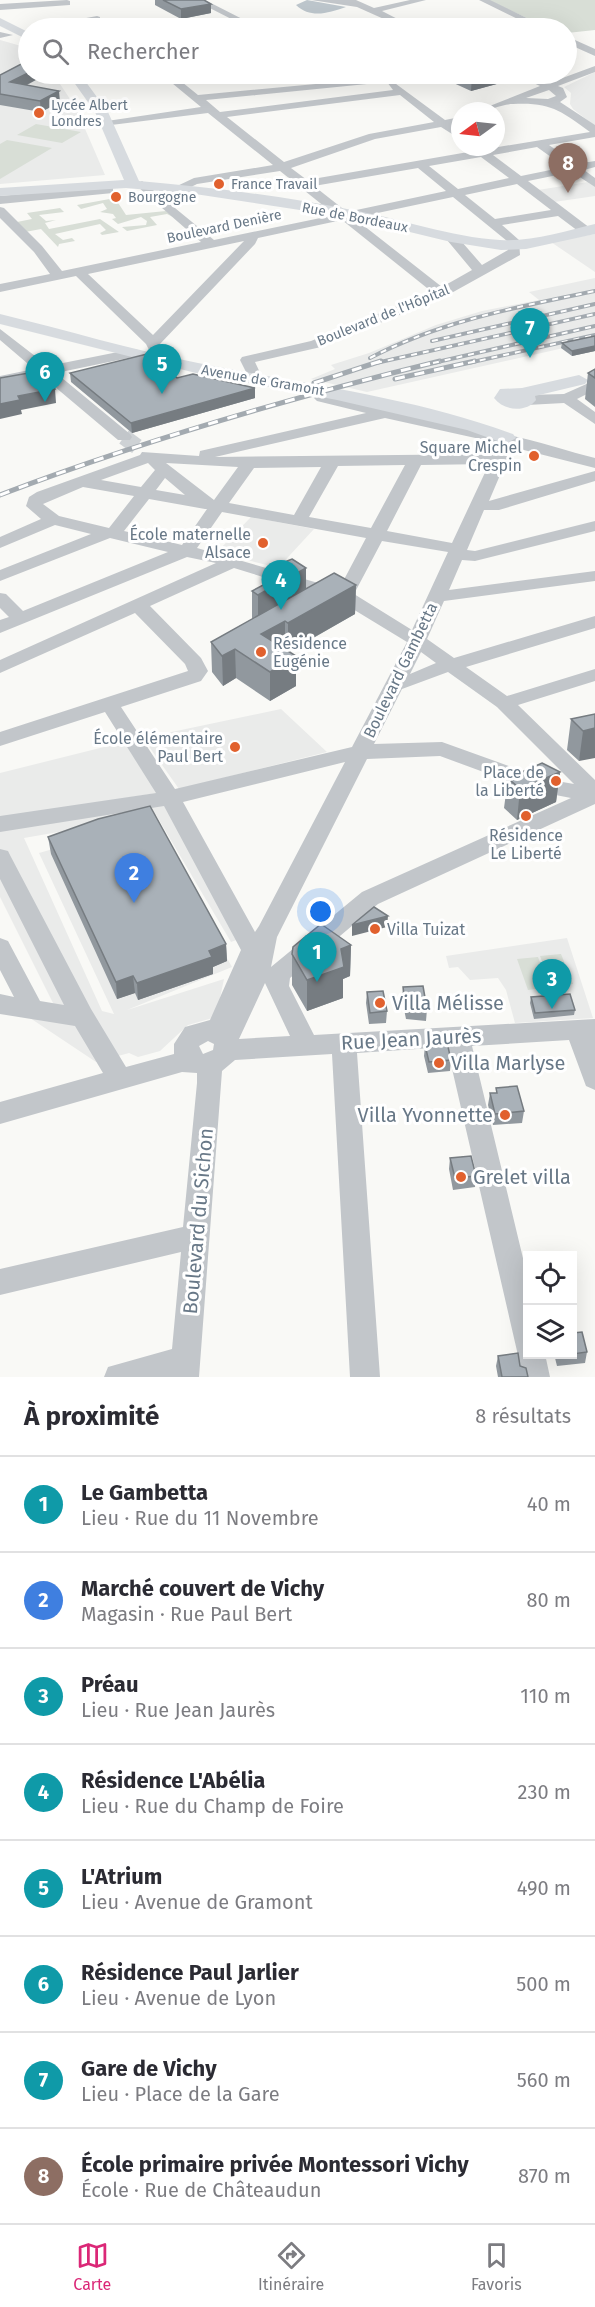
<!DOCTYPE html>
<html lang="fr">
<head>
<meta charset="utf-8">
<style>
  :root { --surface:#fff; --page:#f7f7f7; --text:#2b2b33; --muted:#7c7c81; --line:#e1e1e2; --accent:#db2777 }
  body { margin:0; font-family:"Fira Sans",sans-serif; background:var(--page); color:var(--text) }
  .controls { position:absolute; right:18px; bottom:18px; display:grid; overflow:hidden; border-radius:0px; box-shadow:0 6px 24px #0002 }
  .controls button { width:54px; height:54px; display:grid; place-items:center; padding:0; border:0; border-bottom:2px solid var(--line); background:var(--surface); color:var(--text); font:30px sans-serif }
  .compass { position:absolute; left:451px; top:102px; width:54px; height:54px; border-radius:50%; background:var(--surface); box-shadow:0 6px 24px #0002; rotate:255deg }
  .you { position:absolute; left:321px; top:912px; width:21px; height:21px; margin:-15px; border:4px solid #fff; border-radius:50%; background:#1a73e8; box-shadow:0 0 0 9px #1a73e833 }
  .badge { display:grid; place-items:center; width:39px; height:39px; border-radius:50%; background:var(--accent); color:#fff; font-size:20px; font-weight:700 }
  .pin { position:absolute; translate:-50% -50px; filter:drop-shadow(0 2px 3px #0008) }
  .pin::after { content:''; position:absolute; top:32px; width:21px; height:18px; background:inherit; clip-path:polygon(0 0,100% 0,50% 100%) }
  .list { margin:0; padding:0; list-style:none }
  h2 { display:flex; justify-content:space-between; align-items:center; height:78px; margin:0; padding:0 24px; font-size:26px }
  h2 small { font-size:20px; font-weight:400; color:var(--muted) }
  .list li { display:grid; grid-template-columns:39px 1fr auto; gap:18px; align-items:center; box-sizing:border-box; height:96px; padding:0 24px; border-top:2px solid var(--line) }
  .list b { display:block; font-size:22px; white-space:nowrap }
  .list p { margin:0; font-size:20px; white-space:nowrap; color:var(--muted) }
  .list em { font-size:20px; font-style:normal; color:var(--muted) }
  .icon { flex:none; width:33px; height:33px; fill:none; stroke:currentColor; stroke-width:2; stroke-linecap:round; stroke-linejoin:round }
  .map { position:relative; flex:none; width:595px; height:1377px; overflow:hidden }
  .search { position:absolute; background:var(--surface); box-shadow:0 6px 24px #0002; left:18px; right:18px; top:18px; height:66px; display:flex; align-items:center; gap:15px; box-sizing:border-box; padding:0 21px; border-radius:33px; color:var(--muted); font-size:22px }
  .sheet { height:846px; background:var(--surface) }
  nav { display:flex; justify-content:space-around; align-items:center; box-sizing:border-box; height:84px; border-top:2px solid var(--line); background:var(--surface); font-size:16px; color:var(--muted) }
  nav a { display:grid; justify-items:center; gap:3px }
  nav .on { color:var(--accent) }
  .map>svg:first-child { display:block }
  .built { fill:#eaebea }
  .green { fill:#d8ded6 }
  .water { fill:#bdc6cc }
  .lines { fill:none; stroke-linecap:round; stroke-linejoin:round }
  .minor-tunnel { stroke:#ced2d5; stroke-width:16; stroke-dasharray:16 8; stroke-linecap:butt }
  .minor { fill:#c2c6ca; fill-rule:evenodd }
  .major { fill:#d7dbdf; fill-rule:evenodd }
  .rail-far1-casing { stroke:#a3aab0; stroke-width:4 }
  .rail-casing { stroke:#a3aab0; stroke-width:5 }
  .rail-far1 { stroke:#fff; stroke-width:2; stroke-dasharray:6; stroke-linecap:butt }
  .rail { stroke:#fff; stroke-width:3; stroke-dasharray:10; stroke-linecap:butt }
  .wall { fill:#91989e }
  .shaded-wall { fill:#767c81 }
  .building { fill:#a9b1b8; stroke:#767c81; stroke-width:1.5 }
  .poi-dot { fill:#e1612e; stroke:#fff; stroke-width:2 }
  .labels { text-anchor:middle; stroke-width:6; stroke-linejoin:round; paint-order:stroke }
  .far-poi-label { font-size:14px; fill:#687887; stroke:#fff; text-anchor:start }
  .far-street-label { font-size:14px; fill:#687887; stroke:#fff }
  .poi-label { font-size:16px; fill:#687887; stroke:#fff; text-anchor:end }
  .street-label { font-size:16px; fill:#687887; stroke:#fff }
  .near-poi-label { font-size:20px; fill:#687887; stroke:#fff; text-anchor:start }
  .near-street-label { font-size:20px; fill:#687887; stroke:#fff }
</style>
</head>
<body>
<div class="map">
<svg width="595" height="1377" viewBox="0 0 595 1377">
  <rect width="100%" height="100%" fill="#f9f9f6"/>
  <!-- built -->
  <path class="built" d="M0,40L21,46L28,52V74H51L53,75L37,80L60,84L76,108L105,175L0,184Z
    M595,72V126L573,109L570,104L571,93L564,87Z
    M588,182L595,187V196L554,202L538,190Z
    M595,234V272L551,242Z
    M595,278V341L367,392L311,379L335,369L331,365L369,353L436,325L482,311L539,300L529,292Z
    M251,517L314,529L278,568L217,552Z
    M281,709L327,752L179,789L143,738Z
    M124,742L157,793L0,818V773Z
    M166,793L250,935L231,942L156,815L24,838L102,1011L114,1014L39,853L150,821L232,967L127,1010L224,979L216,1017L188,1025L160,1051L138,1057L129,1053L96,1062L30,1018L54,1005L0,897V820Z
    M567,938L593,1018L515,1023L506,990L498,978L470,980L458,967L449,968L446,956Z"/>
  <!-- green -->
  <path class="green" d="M488,0H595V30L567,33L566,28H548Z
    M36,124L81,132L62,143L17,135Z
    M7,140L52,148L0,179V144Z
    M115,198L126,215L166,211L173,217L167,214L150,217L157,225L127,231L122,227L146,225L147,221L141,217L118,224L112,219L116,218L113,214L100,212L107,209L103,203L81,209L77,205Z
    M60,208L64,212L39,215L46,221L56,220L45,223L49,229L100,219L119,232L102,235L100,233L106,230L100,224L55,234L63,240L72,238L75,241L59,244L58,247L41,229L25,232L17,222L32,219L27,213Z
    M561,954L573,984L551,987L540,956Z
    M538,957L549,987L528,990L517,959Z"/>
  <!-- water -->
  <path class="water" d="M307,0L346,7C328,13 311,19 296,5Z"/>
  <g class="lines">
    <!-- minor-tunnel -->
    <path class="minor-tunnel" d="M124,437L143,451"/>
    <!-- minor -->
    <path class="minor" d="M67,0L70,1V5L0,10V4Z
      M194,0H205L260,28H249Z
      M311,0H356L374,8L410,0H426L382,11L415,28H404L357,7Z
      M479,0H490L547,28H536Z
      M97,16L100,17V21L53,28H33Z
      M0,32L13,35L0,38Z
      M566,36L595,49V56L566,43Z
      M595,66V72L558,86L563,88L567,97L560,102L595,125V137L549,145L576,164L595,161V167L584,170L595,178V187L572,172L528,181L590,228V234H582L558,216L502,225L519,240L520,255L446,296L321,347L255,362L262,377L260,380H250L240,360L242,357L311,341L432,292L342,220L258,238L255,244L160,344V352H150L146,344L76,276L0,292V284L50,274L34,252L0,218V207L4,208L42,246L62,271L201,242L138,187L136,185L142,181L214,240L335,215L280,171L197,184L183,191H175V187L194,178L273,165L208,113L103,126V122L107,121L201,107L161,74H172L198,95L423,74L422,76L392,81L445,120L460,117V123L452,125L460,131V139L441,127L375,139L291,168L307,180L474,151V147L486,149L590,132C561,111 551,102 513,104C501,104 491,111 477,111L540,86L514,74H527L549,83ZM387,82L393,90L220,112L206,100ZM549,90L556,96L548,99L526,98ZM400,95L434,122L369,134L284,162L227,117ZM537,147L565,167L521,176L493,155ZM481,157L509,178L458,189L429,166ZM418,168L446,191L347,212L314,186ZM517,184L551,210L495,219L465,195ZM453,197L507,241L508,250L482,265L455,234H447V240L472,270L442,287L354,218ZM244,241L153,335L88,274Z
      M109,186L113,187V193L0,204V196Z
      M0,329L48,366L133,349L138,350V356L56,373L130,434L132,437L130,440H118L42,376L0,384V376L34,369L0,340Z
      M591,382L595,383V390L577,399L595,412V424L564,403L527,405L519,400L527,395L564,394Z
      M322,393L488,433C517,433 564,451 595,458V468L512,447L489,501L595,471V481L499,510H484L467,550L475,551L595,521V531L475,561L462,560L449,590L595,571V581L444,601L427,639L454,658L595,616V628L466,667L507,696L595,669V681L518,705L595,780V804L378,904L290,978L289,986L314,1035L595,1019V1090L586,1086L569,1040L472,1046L528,1279V1354H545L550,1377H520L517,1351L447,1047L357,1053L380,1377H350L332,1054L235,1060L222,1071L199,1377H104L108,1367L172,1349L181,1252L0,1295V1269L183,1227L197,1083V1073L182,1072L0,1124V1102L103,1073L75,1026L0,1014V994L14,997L0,970V938L8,941L40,1001L64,1005L0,879V849L8,851L11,857L91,1009L126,1067L174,1054V1044L185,1027L210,1020L241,950L164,806L0,832V816L156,793L105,712L0,746V732L188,671L185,664L135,613L0,673V660L216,563L187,557L0,633V620L9,617L0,608V593L6,594L23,611L168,552L110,538L0,581V570L91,534L55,525L0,548V537L41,519L26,506L29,497L37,492L140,455L142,452L199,456L200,451L366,413L317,401L314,398ZM385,418L498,443L493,454L215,457ZM148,463L155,470L141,487L101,480ZM166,463L238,467L214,500ZM489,464L452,543L387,531L421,465ZM405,465L371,528L309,517L338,466ZM321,467L294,515L229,503L254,468ZM165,478L185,495L156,490ZM83,487L134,496L109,528L59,516L43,504ZM149,499L205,509H207L182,545L124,531ZM222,512L366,538L339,589L197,548ZM382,541L448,552L412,630L354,594ZM234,568L338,600L407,642L352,747L175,789L121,707L201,681L208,671L201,658L150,606ZM421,652L436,663L410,674ZM448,672L497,707L574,784L545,779L442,742L374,744L402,689ZM440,756L535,791L571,798L362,892L271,967L277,937L367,759ZM345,762L259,926L255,932L183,802ZM265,983L290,1036L239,1039ZM208,1041L214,1044L213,1050L203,1054L199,1046Z"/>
    <!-- major -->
    <path class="major" d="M0,18L28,32V40L0,26Z
      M68,74H80L108,112L139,181C210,187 282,196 352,210C402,219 450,237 500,240C532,242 565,231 595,224V234L526,249L501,250L451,242L352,218L195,194L126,188L0,196V188L124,180L95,112Z
      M0,314C66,330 132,350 198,363C303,384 412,397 513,434L516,438L506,444L467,430L337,400L196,373L0,324Z
      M579,375L588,380L585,384L535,396L536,400C526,413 504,411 494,398L500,389L522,388Z"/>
    <!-- rail-far1 casing -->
    <g class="rail-far1-casing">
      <path id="rail-far1" d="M432,341L595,304
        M370,358C441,321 517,307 595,291
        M376,363L595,314
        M433,363L595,326
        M468,363L595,335"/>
    </g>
    <!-- rail casing -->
    <g class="rail-casing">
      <path id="rail" d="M395,379L475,361
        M314,383L381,361
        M0,495C144,440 290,398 440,361"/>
    </g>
    <!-- rail-far1 -->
    <use href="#rail-far1" class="rail-far1"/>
    <!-- rail -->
    <use href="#rail" class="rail"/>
  </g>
  <!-- wall -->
  <path class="wall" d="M155,0H204L211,13L181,19L155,5Z
    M28,74H43V76L27,85L60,102L41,112L0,105V75Z
    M436,74H504V82L471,91L436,75Z
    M595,336V351L572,356L561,348L562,343Z
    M595,369V407L585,399L588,373Z
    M70,373L177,378L255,398L132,433L71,382Z
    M292,559L306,589L356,585L355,614L289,652L296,686L270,701L236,678L223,686L212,672L211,642L252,619V591L277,577V565Z
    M595,714L579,761L567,750L571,719Z
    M560,772L556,802L517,820L504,808L508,778Z
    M48,837L226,944L227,961L213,967V974L138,1000L135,993L117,999L51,854Z
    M351,945L350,976L343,979V998L307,1011L292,985V954Z
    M403,987L427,1009L426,1021L406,1019L402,999Z
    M367,992L387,1011L386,1023L369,1024L366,1003Z
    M531,997L575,1010L574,1015L534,1019L530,1003Z
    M425,1045L451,1060L450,1071L428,1073L424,1056Z
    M496,1088L524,1111L522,1123L493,1125L488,1105L490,1093H496Z
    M450,1158L476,1176L475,1187L453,1190L449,1169Z
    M573,1333L587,1352L585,1363L557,1366L554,1354H573Z
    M498,1356L520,1366L528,1377H498L496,1366Z"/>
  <!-- shaded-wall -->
  <path class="shaded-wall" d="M211,4V13L181,19V9Z
    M28,73V74H43V76L11,93L10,82Z
    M482,74H504V82L471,91L472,76Z
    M59,91L60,102L41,112L40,101Z
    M595,346V351L572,356V351Z
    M255,388V398L132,433L131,423Z
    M55,389L56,403L21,410L22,414L0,419V404L18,396Z
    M306,568V596L258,624V595Z
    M356,585L355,614L288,652V623Z
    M285,621V650L261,634Z
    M235,649L236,678L223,686L222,656Z
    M296,656V686L270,701V672Z
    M595,728V758L579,761L583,731Z
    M560,772L556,802L517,820L520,789Z
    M388,916L387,927L352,936V925Z
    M226,944L227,961L213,967V974L138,1000L137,983Z
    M351,945L350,976L343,979V998L307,1011V980L341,949Z
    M133,976L135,993L117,999L116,982Z"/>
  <!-- building -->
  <path class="building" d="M163,0H204L211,4L181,9Z
    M25,62L28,63V73L10,82L59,91L40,101L0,94V75Z
    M465,74H482L472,76Z
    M595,336V346L572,351L562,343Z
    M147,354L153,355L177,378L193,374L255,388L131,423L70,373Z
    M595,369V378L588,373Z
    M40,371L55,389L18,396L20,400L0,404V378Z
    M292,559L306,568L258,595L252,591L288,572L277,565Z
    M334,573L356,585L288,623L285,621L261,634L296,656L270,672L235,649L222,656L211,642Z
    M595,714V728L583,731L571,719Z
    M542,763L560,772L520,789L508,778Z
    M150,806L226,944L209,951L212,957L137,983L133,976L116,982L48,837L98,819Z
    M374,907L388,916L352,925Z
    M321,924L351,945L341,949L344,967L307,980L292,954L293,947Z
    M423,986L427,1009L406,1008L403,987Z
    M383,991L387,1011L370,1013L367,992Z
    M570,994L575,1010L535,1013L531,997Z
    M446,1038L451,1060L429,1062L425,1045L430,1039Z
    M517,1086L524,1111L495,1114L490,1093H497L496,1088Z
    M471,1156L476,1176L455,1178L450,1158Z
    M582,1332L587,1352L573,1354V1333Z
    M518,1353L520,1366L526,1368L528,1377H502L498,1356Z"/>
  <!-- markers -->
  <g class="poi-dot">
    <circle cx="39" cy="113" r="6"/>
    <circle cx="219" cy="184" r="6"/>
    <circle cx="116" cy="197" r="6"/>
    <circle cx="534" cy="456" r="6"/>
    <circle cx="263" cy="543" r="6"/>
    <circle cx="261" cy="652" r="6"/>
    <circle cx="235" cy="747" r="6"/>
    <circle cx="556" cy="781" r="6"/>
    <circle cx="526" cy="816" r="6"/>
    <circle cx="375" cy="929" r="6"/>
    <circle cx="380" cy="1003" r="6"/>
    <circle cx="439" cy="1063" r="6"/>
    <circle cx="505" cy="1115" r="6"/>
    <circle cx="461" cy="1177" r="6"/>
  </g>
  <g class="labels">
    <!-- far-poi labels -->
    <g class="far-poi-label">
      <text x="51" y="110">Lycée Albert<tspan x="51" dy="16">Londres</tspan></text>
      <text x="231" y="189">France Travail</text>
      <text x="128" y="202">Bourgogne</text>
    </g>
    <!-- far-street labels -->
    <g class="far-street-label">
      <text transform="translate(355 217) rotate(11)" y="5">Rue de Bordeaux</text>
      <text transform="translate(224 226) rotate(-12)" y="5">Boulevard Denière</text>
      <text transform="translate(383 315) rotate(-22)" y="5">Boulevard de l'Hôpital</text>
      <text transform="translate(263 380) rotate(10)" y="5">Avenue de Gramont</text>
    </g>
    <!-- poi labels -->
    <g class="poi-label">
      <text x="522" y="453">Square Michel<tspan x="522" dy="18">Crespin</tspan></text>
      <text x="251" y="540">École maternelle<tspan x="251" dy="18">Alsace</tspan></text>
      <text x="273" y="649" text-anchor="start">Résidence<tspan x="273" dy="18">Eugénie</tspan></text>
      <text x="223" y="744">École élémentaire<tspan x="223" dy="18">Paul Bert</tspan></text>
      <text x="544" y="778">Place de<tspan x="544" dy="18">la Liberté</tspan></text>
      <text x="526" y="841" text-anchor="middle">Résidence<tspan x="526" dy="18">Le Liberté</tspan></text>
      <text x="387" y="935" text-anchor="start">Villa Tuizat</text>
    </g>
    <!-- street labels -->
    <g class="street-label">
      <text transform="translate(400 670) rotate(-64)" y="6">Boulevard Gambetta</text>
    </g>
    <!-- near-poi labels -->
    <g class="near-poi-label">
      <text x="392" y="1010">Villa Mélisse</text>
      <text x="451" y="1070">Villa Marlyse</text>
      <text x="493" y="1122" text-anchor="end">Villa Yvonnette</text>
      <text x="473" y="1184">Grelet villa</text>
    </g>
    <!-- near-street labels -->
    <g class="near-street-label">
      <text transform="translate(411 1039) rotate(-3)" y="7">Rue Jean Jaurès</text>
      <text transform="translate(198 1221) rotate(-85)" y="7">Boulevard du Sichon</text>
    </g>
  </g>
</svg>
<div class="controls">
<button><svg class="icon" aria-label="locate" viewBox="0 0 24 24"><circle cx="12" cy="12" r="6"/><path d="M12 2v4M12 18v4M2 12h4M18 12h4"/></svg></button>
<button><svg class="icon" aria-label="layers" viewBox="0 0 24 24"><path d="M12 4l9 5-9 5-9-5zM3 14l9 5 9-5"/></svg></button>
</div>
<svg class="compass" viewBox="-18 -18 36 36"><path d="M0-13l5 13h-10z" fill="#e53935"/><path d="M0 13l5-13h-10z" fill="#7c7c81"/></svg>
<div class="you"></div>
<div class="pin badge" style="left:317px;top:982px;background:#0f9aa8">1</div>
<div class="pin badge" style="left:134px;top:903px;background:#3f7fe0">2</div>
<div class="pin badge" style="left:552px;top:1009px;background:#0f9aa8">3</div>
<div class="pin badge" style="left:281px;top:610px;background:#0f9aa8">4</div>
<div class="pin badge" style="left:162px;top:394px;background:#0f9aa8">5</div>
<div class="pin badge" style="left:45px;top:402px;background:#0f9aa8">6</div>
<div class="pin badge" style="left:530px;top:358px;background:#0f9aa8">7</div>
<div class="pin badge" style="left:568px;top:193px;background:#8d6e63">8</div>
<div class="search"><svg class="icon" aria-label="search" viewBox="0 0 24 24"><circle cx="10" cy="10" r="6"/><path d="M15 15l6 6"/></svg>Rechercher</div>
</div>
<section class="sheet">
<h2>À proximité<small>8 résultats</small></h2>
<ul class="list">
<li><span class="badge" style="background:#0f9aa8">1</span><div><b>Le Gambetta</b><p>Lieu · Rue du 11 Novembre</p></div><em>40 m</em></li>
<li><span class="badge" style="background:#3f7fe0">2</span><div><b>Marché couvert de Vichy</b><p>Magasin · Rue Paul Bert</p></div><em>80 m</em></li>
<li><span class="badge" style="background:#0f9aa8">3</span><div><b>Préau</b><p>Lieu · Rue Jean Jaurès</p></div><em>110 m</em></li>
<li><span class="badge" style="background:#0f9aa8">4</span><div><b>Résidence L'Abélia</b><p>Lieu · Rue du Champ de Foire</p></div><em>230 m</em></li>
<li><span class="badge" style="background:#0f9aa8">5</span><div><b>L'Atrium</b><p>Lieu · Avenue de Gramont</p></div><em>490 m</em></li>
<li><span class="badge" style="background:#0f9aa8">6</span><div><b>Résidence Paul Jarlier</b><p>Lieu · Avenue de Lyon</p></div><em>500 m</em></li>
<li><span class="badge" style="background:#0f9aa8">7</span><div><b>Gare de Vichy</b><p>Lieu · Place de la Gare</p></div><em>560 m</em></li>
<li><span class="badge" style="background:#8d6e63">8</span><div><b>École primaire privée Montessori Vichy</b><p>École · Rue de Châteaudun</p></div><em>870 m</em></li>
</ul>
</section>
<nav>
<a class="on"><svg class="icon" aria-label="map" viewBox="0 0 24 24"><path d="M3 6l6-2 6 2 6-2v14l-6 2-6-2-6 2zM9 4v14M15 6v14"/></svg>Carte</a>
<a><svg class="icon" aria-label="directions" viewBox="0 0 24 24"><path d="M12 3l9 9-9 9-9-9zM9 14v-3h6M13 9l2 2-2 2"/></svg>Itinéraire</a>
<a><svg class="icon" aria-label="saved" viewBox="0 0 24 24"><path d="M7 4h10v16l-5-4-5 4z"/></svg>Favoris</a>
</nav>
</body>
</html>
